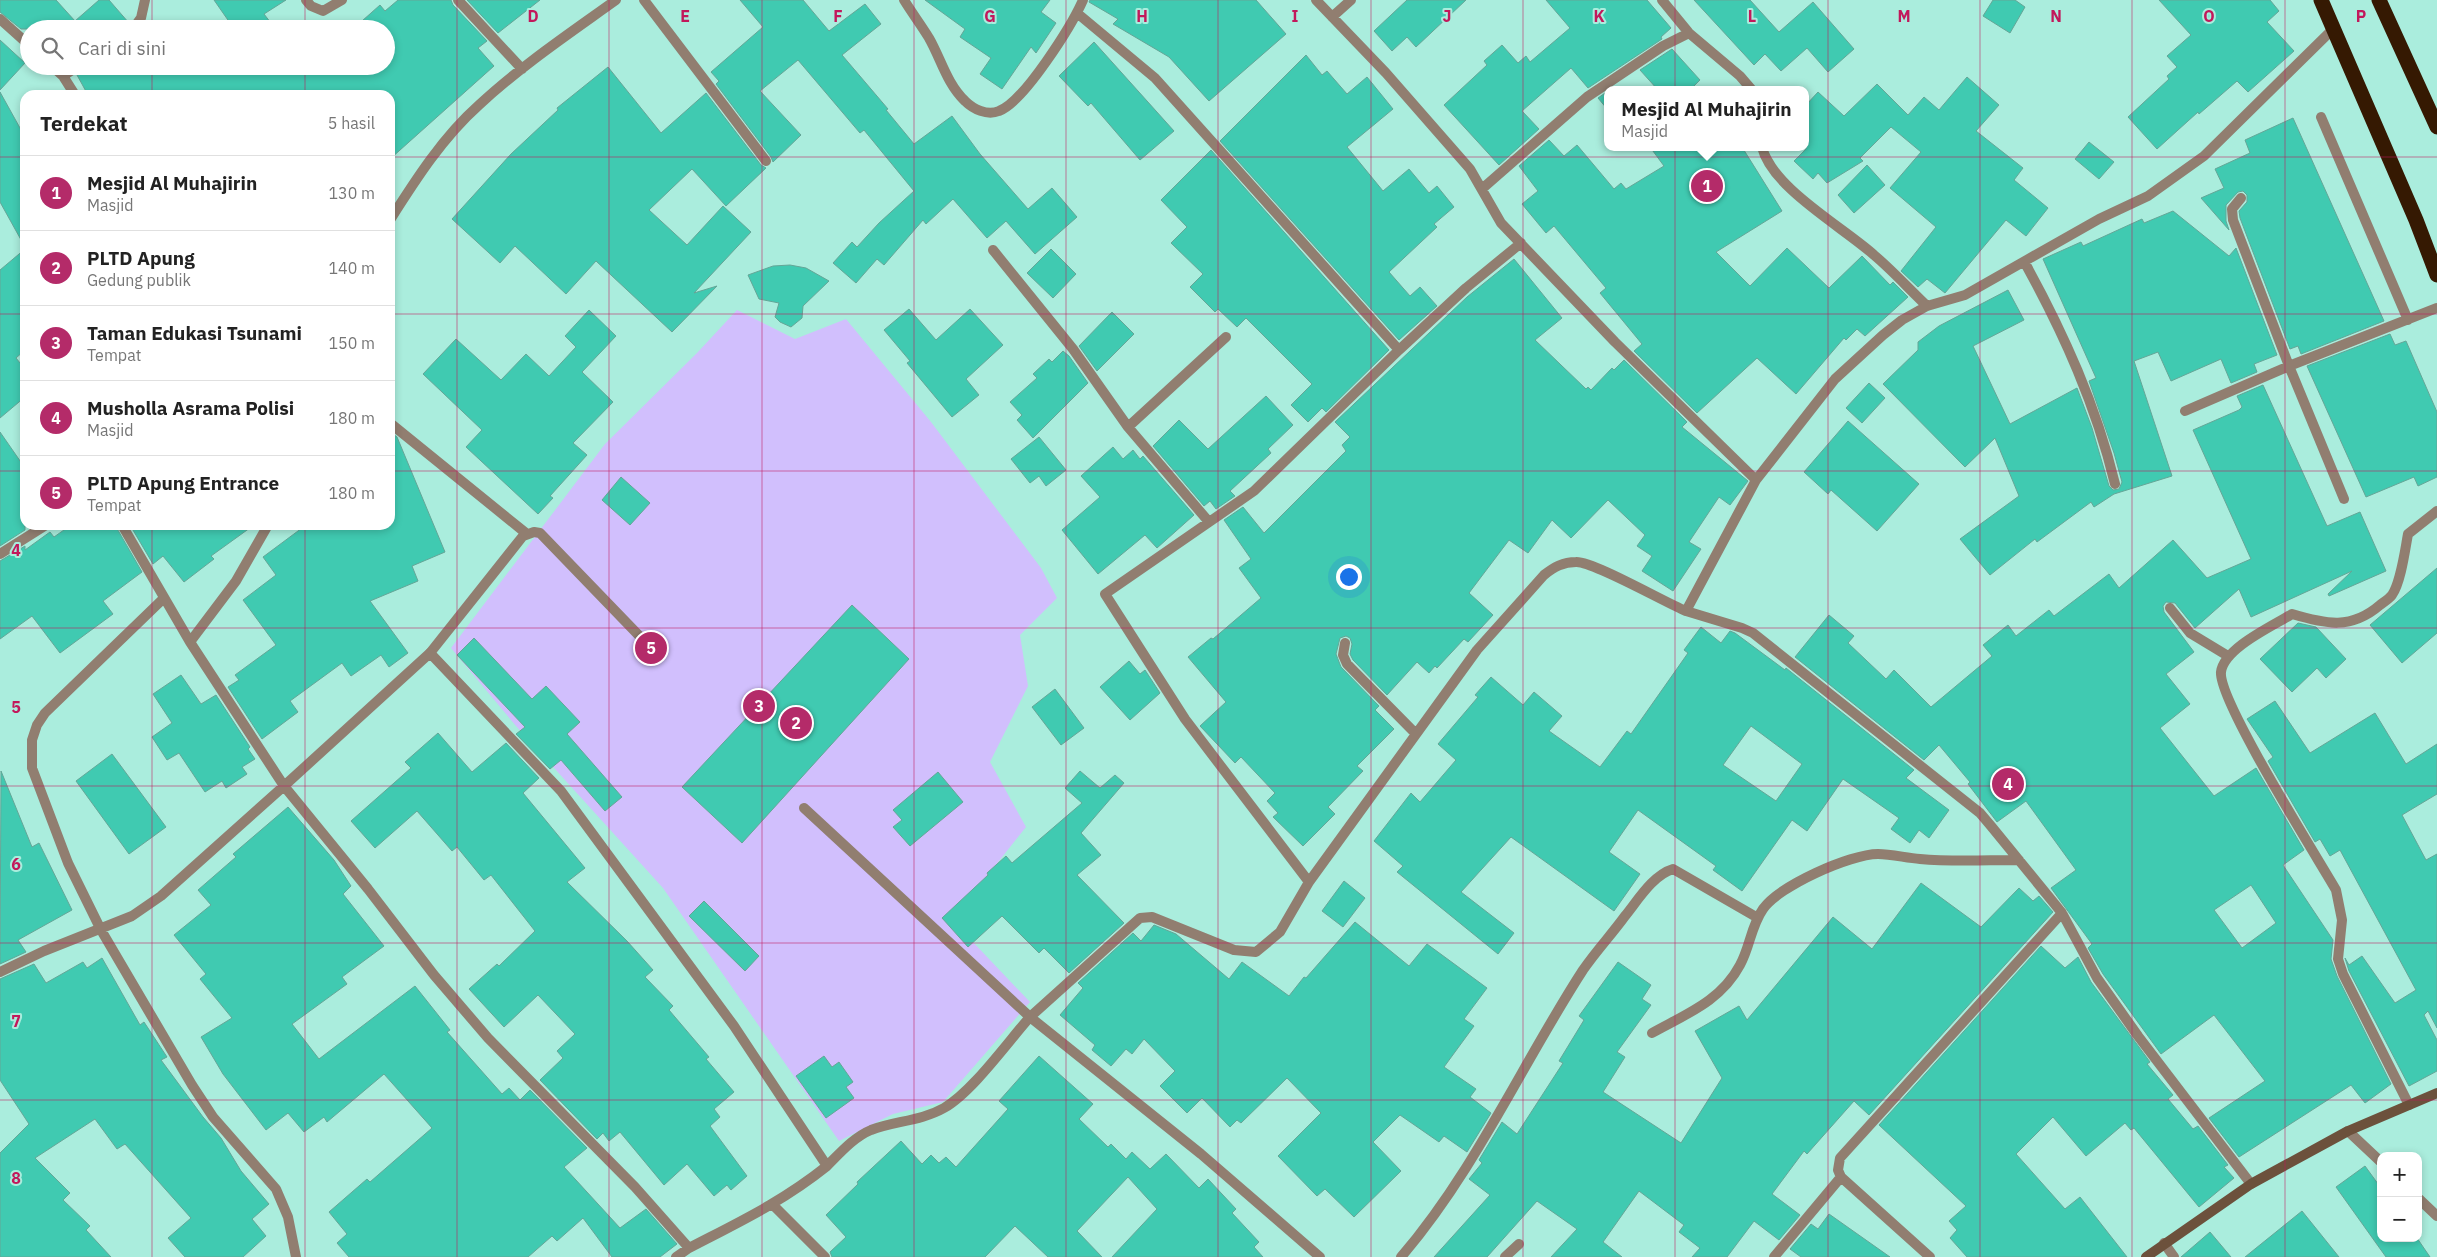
<!DOCTYPE html>
<html lang="id">
<head>
<meta charset="utf-8">
<style>
  :root { --surface:#fff; --page:#f6f6f6; --text:#222; --muted:#767676; --line:#e0e0e0; --accent:#b42b69 }
  body { margin:0; font-family:"IBM Plex Sans",sans-serif; background:var(--page); color:var(--text) }
  .controls { position:absolute; right:15px; bottom:15px; display:grid; overflow:hidden; border-radius:10px; box-shadow:0 2px 8px #0003 }
  .controls button { width:45px; height:45px; display:grid; place-items:center; padding:0; border:0; border-bottom:1px solid var(--line); background:var(--surface); color:var(--text); font:25px sans-serif }
  .you { position:absolute; left:1348px; top:576px; width:18px; height:18px; margin:-12px; border:4px solid #fff; border-radius:50%; background:#1a73e8; box-shadow:0 0 0 8px #1a73e833 }
  .badge { display:grid; place-items:center; width:32px; height:32px; border-radius:50%; background:var(--accent); color:#fff; font-size:16px; font-weight:700 }
  .pin { position:absolute; translate:-50% -50%; border:2px solid #fff; box-shadow:0 1px 5px #0006 }
  .popup { position:absolute; left:1604px; top:86px; width:205px; height:65px; box-sizing:border-box; display:grid; place-content:center; border-radius:10px; background:var(--surface); filter:drop-shadow(0 1px 4px #0005); font-size:16px; white-space:nowrap; color:var(--muted) }
  .popup b { font-size:19px; color:var(--text) }
  .popup::after { content:''; position:absolute; left:50%; top:100%; margin-left:-10px; border:10px solid transparent; border-top-color:var(--surface) }
  .list { margin:0; padding:0; list-style:none }
  h2 { display:flex; justify-content:space-between; align-items:center; height:65px; margin:0; padding:0 20px; font-size:21px }
  h2 small { font-size:16px; font-weight:400; color:var(--muted) }
  .list li { display:grid; grid-template-columns:32px 1fr auto; gap:15px; align-items:center; box-sizing:border-box; height:75px; padding:0 20px; border-top:1px solid var(--line) }
  .list b { display:block; font-size:19px; white-space:nowrap }
  .list p { margin:0; font-size:16px; white-space:nowrap; color:var(--muted) }
  .list em { font-size:16px; font-style:normal; color:var(--muted) }
  .icon { flex:none; width:28px; height:28px; fill:none; stroke:currentColor; stroke-width:2; stroke-linecap:round; stroke-linejoin:round }
  .map { position:relative; flex:none; width:2437px; height:1257px; overflow:hidden }
  .search { position:absolute; background:var(--surface); box-shadow:0 2px 8px #0003; left:20px; top:20px; width:375px; height:55px; display:flex; align-items:center; gap:12px; box-sizing:border-box; padding:0 18px; border-radius:28px; color:var(--muted); font-size:19px }
  .panel { position:absolute; background:var(--surface); box-shadow:0 2px 8px #0003; left:20px; top:90px; width:375px; height:440px; border-radius:15px }
  .map>svg:first-child { display:block }
  .green { fill:#d1bffd }
  .building { fill:#40cab1; stroke:#64a697; fill-rule:evenodd }
  .lines { fill:none; stroke-linecap:round; stroke-linejoin:round }
  .lane { stroke:#917e70; stroke-width:10 }
  .street { stroke:#917e70; stroke-width:10 }
  .secondary { stroke:#6c513c; stroke-width:10 }
  .highway { stroke:#351902; stroke-width:15 }
  .grid { fill:none; stroke:#c2185b; stroke-width:1; stroke-opacity:0.55 }
  .grid-label { font-size:16px; text-anchor:middle; font-weight:bold; fill:#c2185b; stroke:#aaeddd; stroke-width:4; stroke-linejoin:round; paint-order:stroke }
</style>
</head>
<body>
<div class="map">
<svg width="2437" height="1257" viewBox="0 0 2437 1257">
  <rect width="100%" height="100%" fill="#aaeddd"/>
  <!-- green -->
  <path class="green" d="M737,310L795,339L846,319L931,422L1041,568L1057,598L1020,635L1028,686L990,762L1026,827L952,920L1030,1002L943,1102L893,1114L839,1141L663,888L516,726L451,648L605,444L697,353Z"/>
  <!-- building -->
  <path class="building" d="M0,0H56L75,21L99,0H109L129,23L126,29H21L0,12Z
    M214,0H286L264,14L274,27L272,29H222L230,23Z
    M398,0H451L453,5L487,41L478,48L494,66L390,159V95H88L77,75L89,66H386V29H353L380,5L385,11Z
    M467,0H540L498,33Z
    M740,0H803L829,31L865,4L881,24L842,55L888,109L886,110L914,144L952,116L980,154L1028,209L1052,188L1077,217L1035,254L1006,221L987,238L953,199L926,224L923,220L884,265L877,259L856,283L833,263L852,242L857,247L879,223L914,191L864,130L860,133L798,60L760,91L801,135L773,162L771,157L716,84L719,81L711,72L763,27Z
    M925,0H1050L1041,12L1056,23L1036,53L1031,47L1002,89L980,74L991,58L960,37L965,29Z
    M1090,0H1256L1286,34L1209,101L1169,57L1113,24L1118,19L1089,2Z
    M1407,0H1466L1416,47L1407,37L1392,51L1374,31Z
    M1546,0H1647L1671,28L1661,37L1662,39L1588,88L1571,68L1522,111L1539,129L1499,165L1444,105L1487,65L1484,61L1502,45L1518,63L1526,56L1530,62L1570,28Z
    M1694,0H1750L1779,32L1813,2L1854,49L1828,72L1807,48L1781,71L1765,54L1754,65Z
    M1993,0H2015L2025,7L2010,33L1983,16Z
    M2159,0H2270L2279,11L2267,22L2294,51L2248,92L2237,81L2199,114L2198,112L2157,149L2128,117L2169,79L2167,76L2177,67L2167,56L2191,35Z
    M0,40L25,63L0,90Z
    M1094,42L1174,131L1140,160L1091,103L1088,106L1059,76Z
    M1672,49L1700,80L1690,90H1658L1640,70Z
    M1306,55L1322,75L1327,71L1347,94L1367,77L1393,109L1347,147L1383,191L1409,169L1429,193L1437,186L1454,207L1434,224L1437,227L1389,272L1410,296L1420,287L1437,306L1399,340L1220,141Z
    M608,67L661,133L706,93L761,165L766,168L726,206L692,169L649,210L687,245L723,206L751,232L694,293L717,286L672,332L596,261L566,294L515,246L500,263L452,219L511,154L558,110L557,108Z
    M1967,77L1999,105L1976,131L2023,168L2014,180L2048,208L2026,236L2006,220L1945,293L1927,279L1918,287L1901,271L1936,227L1890,188L1921,152L1891,127L1860,158L1863,161L1827,183L1818,173L1813,179L1794,161L1806,149V105L1818,92L1844,116L1877,84L1908,115L1924,97L1939,110Z
    M1608,91V110L1598,98Z
    M0,92L25,137V247L0,202Z
    M2293,118L2384,321L2301,354L2298,346L2290,349L2240,218L2239,211L2247,202V195L2243,191L2238,192L2226,205V221L2229,230L2201,198L2224,188L2215,169L2250,153L2245,140Z
    M1549,140L1564,156L1577,145L1614,189L1621,183L1626,189L1664,166L1650,147H1742L1782,211L1716,252L1750,286L1787,248L1829,288L1862,256L1890,285L1893,282L1908,297L1865,336L1857,329L1846,340L1844,338L1796,394L1757,358L1697,413L1634,351L1642,344L1600,293L1606,288L1554,226L1546,233L1522,204L1538,191L1519,166Z
    M2089,142L2114,162L2099,179L2075,159Z
    M1211,150L1389,350L1326,412L1322,408L1308,422L1291,405L1312,384L1246,318L1237,327L1218,309L1215,312L1190,287L1203,274L1171,243L1187,227L1161,200Z
    M1867,165L1885,185L1854,213L1838,195Z
    M2173,211L2229,256L2236,248L2277,355L2254,364L2257,372L2231,383L2221,359L2171,381L2158,352L2134,361L2172,476L2114,494L2094,507L2091,502L2037,542L2035,539L1990,575L1960,539L2019,496L1995,438L1965,467L1883,384L1918,350V342L1939,326L2008,290L2024,320L1973,346L2010,424L2077,388L2092,428L2109,486L2113,490L2119,489L2122,482L2114,453L2089,381L2096,378L2043,259L2081,242L2083,246L2142,219L2144,223Z
    M25,249V350L16,358L25,369V397L0,418V270Z
    M1051,249L1076,274L1053,298L1027,273Z
    M1514,259L1562,318L1535,340L1586,389L1588,387L1591,390L1612,368L1614,370L1624,360L1687,422L1682,427L1748,481L1730,505L1719,497L1689,542L1701,549L1673,591L1642,571L1652,556L1637,546L1645,535L1608,500L1571,538L1552,520L1528,553L1509,540L1469,593L1493,615L1468,642L1464,639L1437,668L1435,666L1429,673L1417,662L1387,695L1353,660L1350,654L1352,644L1350,638L1346,636L1340,638L1336,654L1341,667L1379,706L1375,710L1394,729L1357,766L1363,771L1328,807L1335,814L1303,846L1273,817L1278,813L1267,801L1275,793L1241,757L1235,763L1200,726L1226,702L1188,657L1211,638L1213,639L1261,598L1239,568L1251,559L1224,520L1243,507L1264,533L1346,451L1342,445L1350,437L1335,422L1467,297Z
    M790,265L806,268L829,281L803,306L802,318L791,327L780,322L775,317L779,303L759,299L748,275L773,266Z
    M909,309L936,340L970,309L1003,345L966,379L979,395L952,417L907,363L910,361L884,330Z
    M589,310L616,336L582,372L613,402L573,443L587,455L550,496L553,498L538,514L466,447L482,430L423,374L456,339L501,380L526,354L549,376L576,347L565,336Z
    M1112,312L1134,334L1097,371L1079,346Z
    M2390,334L2395,345L2406,341L2437,412V477L2418,486L2414,477L2366,497L2307,366Z
    M1063,351L1069,356L1088,383L1033,438L1017,420L1022,415L1010,402L1037,378L1033,374L1049,359L1052,362Z
    M1869,383L1885,398L1862,423L1846,408Z
    M2263,385L2327,526L2360,512L2386,571L2329,596L2328,594L2352,571L2251,617L2239,589L2195,628L2175,603L2166,602L2163,606L2164,612L2194,652L2166,674L2190,704L2160,728L2214,796L2256,768L2304,850L2283,865L2333,940L2331,959L2337,976L2391,1084L2365,1103L2351,1085L2239,1157L2209,1118L2265,1081L2214,1015L2161,1054L2103,974L2088,948L2092,944L2051,888L2076,870L2026,801L1997,822L1968,784L1970,782L1939,745L1924,760L1795,657L1829,615L1854,636L1848,643L1886,679L1894,670L1931,707L1992,656L1983,645L2008,625L2016,636L2049,610L2054,616L2109,574L2119,588L2173,540L2207,578L2251,559L2193,430L2239,410L2242,407L2237,396ZM2251,885L2276,923L2242,948L2214,910Z
    M1266,396L1293,425L1268,449L1271,453L1230,491L1235,496L1216,509L1210,501L1204,506L1153,446L1179,420L1208,449Z
    M1848,421L1919,484L1877,531L1831,490L1828,494L1804,472Z
    M0,432L25,468V530L0,546Z
    M390,432L397,437L445,552L412,566L418,581L370,601L408,653L389,667L381,655L351,676L342,663L290,701L298,712L262,739L228,687L239,680L235,675L276,645L243,600L276,575L263,557L306,525H390Z
    M1039,437L1066,470L1046,486L1039,476L1030,483L1011,459Z
    M1113,447L1123,459L1133,450L1140,459L1143,456L1194,515L1157,548L1145,535L1098,574L1062,530L1100,497L1081,476Z
    M621,477L650,503L630,525L602,500Z
    M71,525H115L142,572L103,601L113,614L60,653L32,616L0,639V561L25,546V550L50,532L54,537Z
    M130,525H254L211,556L214,559L184,582L163,556L153,564Z
    M2437,568V633L2402,663L2370,625Z
    M852,605L909,659L742,843L682,787Z
    M2298,623L2316,627L2346,659L2326,678L2317,668L2292,692L2260,659Z
    M1701,627L1721,643L1730,631L1735,633L1785,670L1786,668L1914,770L1906,778L1949,810L1929,838L1919,830L1910,843L1891,829L1899,818L1843,779L1807,831L1792,820L1742,891L1713,870L1716,866L1638,810L1609,852L1640,874L1614,911L1511,837L1461,892L1514,933L1498,954L1397,872L1403,866L1374,841L1411,793L1420,802L1456,760L1438,744L1478,697L1475,695L1491,677L1523,705L1534,692L1562,716L1549,731L1600,767L1627,731L1631,734L1688,653L1684,650ZM1751,726L1802,764L1776,801L1723,765Z
    M474,638L532,699L546,686L580,722L567,734L622,797L605,811L561,760L550,769L516,734L525,727L457,655Z
    M1129,661L1140,674L1145,670L1160,693L1130,720L1100,687Z
    M181,675L201,704L216,695L250,747L248,749L255,759L242,767L247,774L226,788L222,781L205,792L179,753L167,760L152,737L172,723L153,694Z
    M1055,689L1084,728L1061,745L1032,707Z
    M2275,701L2310,753L2375,713L2406,764L2437,744V794L2402,815L2426,860L2437,854V1028L2428,1011L2424,1015L2437,1040V1071L2409,1086L2349,971L2345,958L2349,965L2362,956L2395,1003L2416,990L2340,850L2330,856L2320,839L2315,842L2268,761L2273,757L2247,719Z
    M438,733L472,772L506,743L539,778L523,793L585,868L567,882L627,941L653,970L645,977L673,1006L669,1010L709,1057L706,1059L734,1092L714,1109L720,1117L710,1126L747,1176L731,1190L727,1185L714,1196L687,1164L664,1185L620,1132L609,1141L603,1133L597,1139L540,1080L563,1058L557,1051L575,1034L538,995L504,1027L469,989L497,964L499,966L535,931L491,875L484,880L457,847L452,851L417,811L375,848L351,821L411,768L405,762Z
    M112,754L166,827L129,854L76,781Z
    M1,771L32,847L39,843L72,910L18,940L26,952L0,964Z
    M1080,771L1100,788L1115,775L1124,783L1081,833L1101,855L1077,875L1124,923L1069,973L1044,948L1039,953L1002,916L968,947L942,918L988,875L987,873L1006,856L1012,863L1082,803L1065,788Z
    M938,772L963,802L910,846L893,827L902,820L893,810Z
    M288,807L334,860L351,886L343,894L384,946L342,977L347,984L292,1024L319,1059L415,986L450,1030L447,1032L502,1094L509,1088L520,1100L530,1090L587,1148L564,1167L620,1228L646,1209L677,1244L660,1257H612L583,1218L557,1241L552,1236L528,1257H349L337,1243L347,1234L329,1212L367,1179L370,1182L432,1128L384,1074L327,1122L324,1117L304,1132L288,1113L266,1130L223,1074L201,1037L232,1018L200,979L206,974L174,935L211,905L198,890L236,857L233,854Z
    M1344,881L1365,898L1343,927L1322,911Z
    M1921,883L1981,927L2019,888L2033,901L2039,896L2053,912L1869,1115L1854,1101L1807,1154L1804,1151L1772,1194L1800,1215L1779,1240L1754,1221L1727,1257H1692L1700,1248L1679,1232L1684,1225L1639,1191L1603,1242L1622,1257H1551L1577,1229L1537,1201L1487,1257H1434L1490,1195L1469,1179L1482,1163L1479,1160L1502,1122L1517,1134L1563,1063L1559,1061L1584,1020L1579,1016L1618,962L1651,985L1642,999L1651,1005L1617,1052L1625,1057L1603,1092L1681,1143L1722,1078L1695,1031L1739,1006L1747,1020L1833,917L1872,949Z
    M704,901L759,956L745,971L689,916Z
    M1355,922L1409,966L1427,944L1487,988L1464,1019L1474,1026L1444,1067L1476,1089L1470,1097L1491,1113L1467,1152L1444,1136L1439,1142L1400,1115L1373,1142L1401,1171L1354,1217L1325,1189L1317,1196L1278,1156L1321,1113L1287,1078L1241,1123L1237,1120L1230,1127L1202,1098L1187,1113L1160,1086L1175,1071L1144,1039L1132,1054L1126,1049L1111,1066L1092,1050L1095,1045L1060,1015L1083,988L1078,983L1133,933L1141,941L1154,925L1176,934L1229,979L1242,962L1289,996L1304,977L1306,978Z
    M2041,946L2065,968L2078,957L2091,982L2150,1062L2147,1064L2173,1095L2168,1099L2193,1129L2198,1126L2228,1165L2224,1167L2234,1178L2199,1207L2134,1128L2131,1130L2125,1123L2086,1156L2053,1117L2016,1154L2065,1209L2080,1197L2127,1257H1967L1950,1238L1957,1230L1949,1221L1966,1206L1879,1125Z
    M102,958L140,1025L144,1022L167,1057L161,1060L203,1117L221,1138L241,1171L269,1204L252,1219L266,1236L243,1257H185L168,1238L191,1218L125,1144L117,1149L95,1119L35,1158L70,1193L63,1200L90,1226L86,1230L111,1257H0V1153L29,1124L0,1080V979L34,964L46,983L83,962L87,968Z
    M824,1056L832,1067L839,1062L853,1082L846,1087L854,1098L826,1118L796,1076Z
    M1039,1056L1093,1104L1079,1119L1108,1147L1111,1144L1126,1159L1132,1152L1150,1169L1166,1154L1199,1188L1208,1179L1236,1209L1232,1213L1259,1242L1254,1247L1263,1257H1112L1157,1209L1128,1177L1077,1231L1102,1257H1048L1015,1226L985,1257H832L830,1252L846,1237L826,1215L858,1184L857,1182L901,1141L922,1164L931,1155L939,1163L946,1157L956,1167L1008,1109L999,1101Z
    M2365,1166L2381,1188V1238H2417L2430,1257H2386L2336,1187Z
    M2302,1211L2339,1257H2245Z
    M1829,1214L1890,1257H1801L1790,1249L1811,1224L1818,1229Z
    M2210,1232L2231,1257H2181Z"/>
  <g class="lines">
    <!-- lane -->
    <path class="lane" d="M390,423L527,534
      M430,653L523,536L534,532L540,533L651,648
      M804,808L1030,1017"/>
    <!-- street -->
    <path class="street" d="M306,0L311,6L323,11L342,0
      M458,0L522,69
      M644,0L766,161
      M904,0C912,13 921,25 929,38C941,59 947,84 965,101C973,109 987,116 999,111C1024,102 1072,25 1083,0
      M1316,0L1386,73L1470,169L1501,223L1615,342L1756,480
      M1662,0L1689,33L1740,76L1752,90
      M1077,13L1155,78L1399,350
      M1332,17L1351,0
      M0,19L29,45
      M133,29L141,18L145,0
      M52,66L63,76L75,95
      M63,76L78,66
      M2321,117L2408,320
      M1762,147C1772,188 1843,227 1874,255C1893,271 1909,289 1927,306
      M1483,188L1587,97L1663,46L1689,33
      M2241,198L2232,209L2233,220L2289,366L2344,499
      M390,220C416,179 443,137 479,105C521,66 570,33 616,0
      M993,250L1073,349L1128,427L1209,522
      M2025,263C2064,334 2096,405 2115,484
      M2185,411L2289,366L2437,308
      M1128,427L1226,337
      M122,525L190,642L284,786L430,653L561,791L734,1026L827,1166C840,1153 854,1137 871,1130C895,1121 921,1121 944,1108C972,1092 1007,1043 1030,1017L1201,1154L1320,1257
      M0,554L46,525
      M164,598L45,713L37,725L32,740V768L68,863L101,930L192,1085L213,1117L276,1189L288,1217L296,1257
      M2170,608L2190,633L2228,656
      M190,642L236,581L268,525
      M1345,643L1343,655L1347,664L1416,734
      M1309,882L1185,719L1105,594L1254,491L1399,350L1466,288L1521,243
      M0,972L44,951L132,916L161,896L284,786L368,889L434,975L488,1038L635,1187L689,1248
      M1030,1017L1140,918L1152,917L1234,950L1256,952L1280,932L1309,882L1477,650L1544,575C1554,567 1563,562 1576,562C1593,561 1664,602 1686,611
      M1652,1033C1686,1014 1721,1001 1740,965C1750,947 1751,926 1763,909C1779,886 1850,854 1878,854C1892,854 1906,858 1920,859C1952,862 1986,860 2019,860
      M2409,1105L2343,974L2338,959L2342,920L2336,890C2317,857 2218,700 2221,672C2224,648 2273,626 2292,614C2326,624 2351,630 2380,605C2384,602 2389,599 2392,595C2401,582 2405,550 2408,534L2437,511
      M2348,1131L2381,1162
      M2251,1184L2138,1036L2097,978L2062,913L1991,826L1980,813L1753,633L1742,628L1686,611L1756,480L1835,379L1883,335L1902,320L1927,306L1965,295L2099,219L2148,196L2204,156L2333,29
      M2418,1198L2437,1216
      M773,1205L825,1257
      M2164,1243L2174,1257
      M676,1257L689,1248C739,1222 782,1202 827,1166
      M1401,1257C1475,1171 1522,1064 1583,970C1596,951 1612,934 1625,916C1638,900 1653,875 1673,869L1758,918
      M1505,1257L1519,1244
      M1774,1257L1841,1177
      M1930,1257L1841,1177L1838,1170L1840,1158L2062,913"/>
    <!-- secondary -->
    <path class="secondary" d="M2146,1257L2251,1184L2348,1131L2437,1093"/>
    <!-- highway -->
    <path class="highway" d="M2321,0L2416,220L2437,275
      M2379,0L2437,127"/>
  </g>
  <!-- grid -->
  <path class="grid" d="M152,0V29M305,0V29M457,0V1257M609,0V1257M762,0V1257M914,0V1257M1066,0V1257M1218,0V1257M1371,0V1257M1523,0V1257M1675,0V1257M1828,0V1257M1980,0V1257M2132,0V1257M2285,0V1257M152,66V95M305,66V95M0,157H25M390,157H2437M0,314H25M390,314H2437M0,471H25M390,471H2437M152,525V1257M305,525V1257M0,628H2437M0,786H2437M0,943H2437M0,1100H2437"/>
  <g class="grid-label">
    <text x="533" y="22">D</text>
    <text x="685" y="22">E</text>
    <text x="838" y="22">F</text>
    <text x="990" y="22">G</text>
    <text x="1142" y="22">H</text>
    <text x="1295" y="22">I</text>
    <text x="1447" y="22">J</text>
    <text x="1599" y="22">K</text>
    <text x="1752" y="22">L</text>
    <text x="1904" y="22">M</text>
    <text x="2056" y="22">N</text>
    <text x="2209" y="22">O</text>
    <text x="2361" y="22">P</text>
    <text x="16" y="556">4</text>
    <text x="16" y="713">5</text>
    <text x="16" y="870">6</text>
    <text x="16" y="1027">7</text>
    <text x="16" y="1184">8</text>
  </g>
</svg>
<div class="controls">
<button>+</button>
<button>−</button>
</div>
<div class="you"></div>
<div class="pin badge" style="left:1707px;top:186px">1</div>
<div class="popup"><b>Mesjid Al Muhajirin</b>Masjid</div>
<div class="pin badge" style="left:796px;top:723px">2</div>
<div class="pin badge" style="left:759px;top:706px">3</div>
<div class="pin badge" style="left:2008px;top:784px">4</div>
<div class="pin badge" style="left:651px;top:648px">5</div>
<div class="search"><svg class="icon" aria-label="search" viewBox="0 0 24 24"><circle cx="10" cy="10" r="6"/><path d="M15 15l6 6"/></svg>Cari di sini</div>
<section class="panel">
<h2>Terdekat<small>5 hasil</small></h2>
<ul class="list">
<li><span class="badge">1</span><div><b>Mesjid Al Muhajirin</b><p>Masjid</p></div><em>130 m</em></li>
<li><span class="badge">2</span><div><b>PLTD Apung</b><p>Gedung publik</p></div><em>140 m</em></li>
<li><span class="badge">3</span><div><b>Taman Edukasi Tsunami</b><p>Tempat</p></div><em>150 m</em></li>
<li><span class="badge">4</span><div><b>Musholla Asrama Polisi</b><p>Masjid</p></div><em>180 m</em></li>
<li><span class="badge">5</span><div><b>PLTD Apung Entrance</b><p>Tempat</p></div><em>180 m</em></li>
</ul>
</section>
</div>
</body>
</html>
